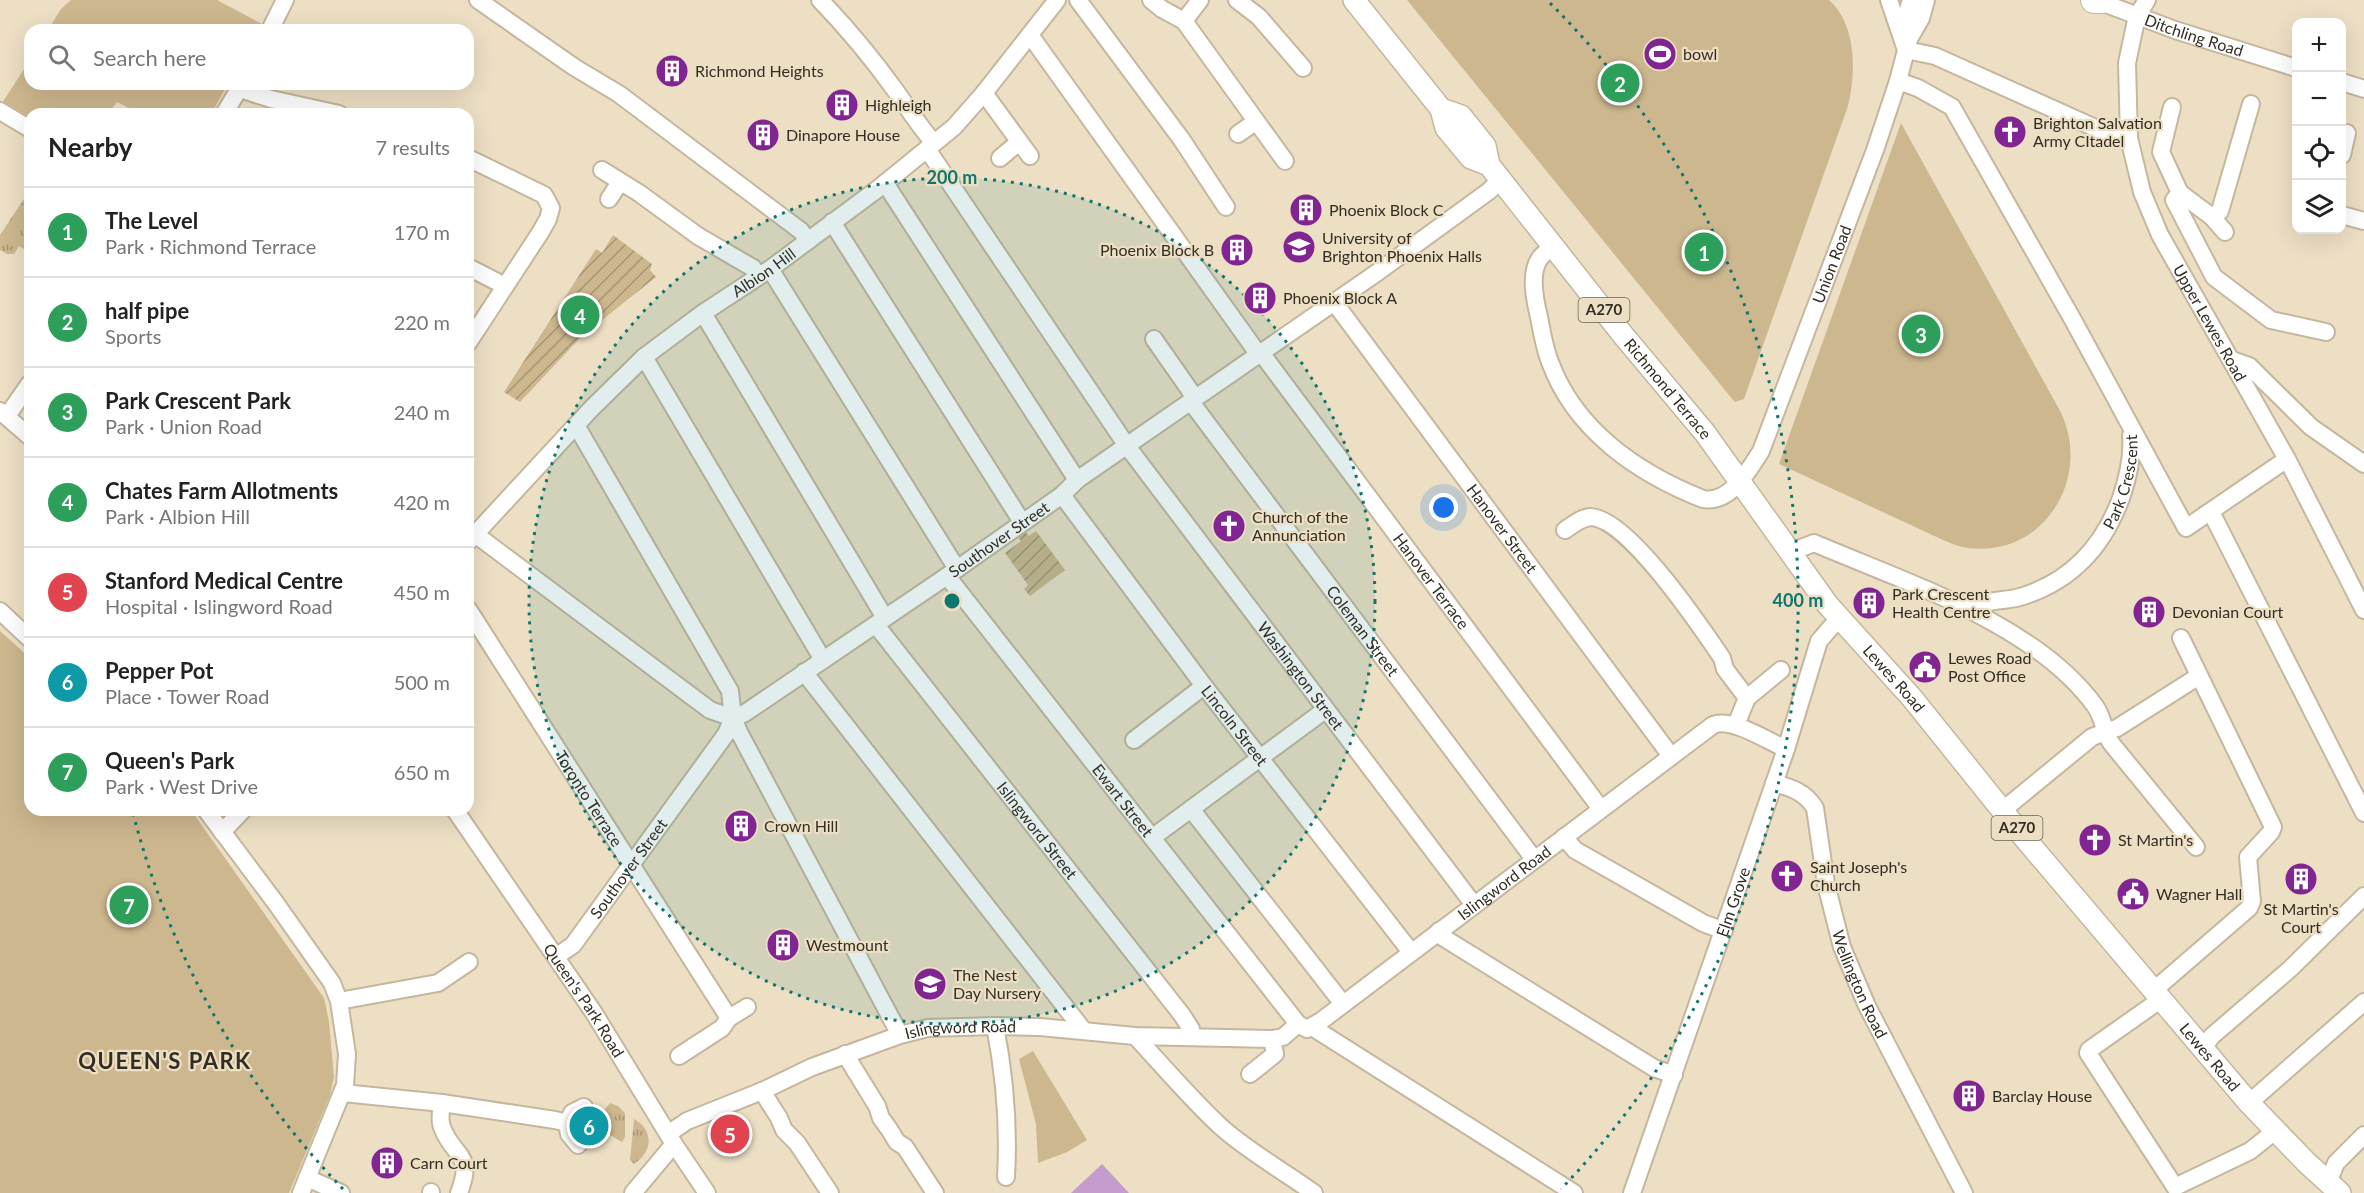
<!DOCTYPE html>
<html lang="en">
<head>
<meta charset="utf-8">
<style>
  :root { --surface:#fff; --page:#f2f2f2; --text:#222; --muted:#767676; --line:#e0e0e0; --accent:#1a73e8 }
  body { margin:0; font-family:Lato,sans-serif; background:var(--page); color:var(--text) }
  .controls { position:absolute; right:18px; top:18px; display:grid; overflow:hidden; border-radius:12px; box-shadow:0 6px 24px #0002 }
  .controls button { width:54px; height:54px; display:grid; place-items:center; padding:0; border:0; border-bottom:2px solid var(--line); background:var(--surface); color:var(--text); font:30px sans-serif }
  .you { position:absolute; left:1444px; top:508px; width:21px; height:21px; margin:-15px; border:4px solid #fff; border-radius:50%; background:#1a73e8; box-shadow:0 0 0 9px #1a73e833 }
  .badge { display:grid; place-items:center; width:39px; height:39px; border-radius:50%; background:var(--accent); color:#fff; font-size:20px; font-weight:700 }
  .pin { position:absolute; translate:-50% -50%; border:3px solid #fff; box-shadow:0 2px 6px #0006 }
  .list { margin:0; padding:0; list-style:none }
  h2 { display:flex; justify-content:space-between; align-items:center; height:78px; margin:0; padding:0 24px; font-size:26px }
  h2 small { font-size:20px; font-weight:400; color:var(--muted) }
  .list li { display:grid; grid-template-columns:39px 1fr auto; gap:18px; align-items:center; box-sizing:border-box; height:90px; padding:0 24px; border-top:2px solid var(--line) }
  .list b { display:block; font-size:22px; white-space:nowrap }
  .list p { margin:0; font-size:20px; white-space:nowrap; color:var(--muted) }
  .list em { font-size:20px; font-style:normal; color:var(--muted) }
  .icon { flex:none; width:33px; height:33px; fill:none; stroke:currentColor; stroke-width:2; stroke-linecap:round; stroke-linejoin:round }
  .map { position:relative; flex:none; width:2364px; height:1193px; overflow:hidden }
  .search { position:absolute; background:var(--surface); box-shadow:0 6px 24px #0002; left:24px; top:24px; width:450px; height:66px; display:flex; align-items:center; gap:15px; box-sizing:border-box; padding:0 21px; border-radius:18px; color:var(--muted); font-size:22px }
  .panel { position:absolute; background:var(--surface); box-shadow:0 6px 24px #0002; left:24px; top:108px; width:450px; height:708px; border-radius:18px }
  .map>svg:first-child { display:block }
  .grass { fill:url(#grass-tufts) }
  .park { fill:#ccb78e }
  .garden { fill:url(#garden-furrows) }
  .water { fill:#c49ccd }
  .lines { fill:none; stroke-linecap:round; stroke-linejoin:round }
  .minor-casing { stroke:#c5b79e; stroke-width:20 }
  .major-casing { stroke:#c5b79e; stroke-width:24 }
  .highway-casing { stroke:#c5b79e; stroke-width:28 }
  .minor { stroke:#fff; stroke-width:16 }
  .major { stroke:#fff; stroke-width:21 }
  .highway { stroke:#fff; stroke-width:26 }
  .ring { fill:none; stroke:#0f766e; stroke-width:3; stroke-dasharray:3 6 }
  .labels { text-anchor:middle; stroke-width:4.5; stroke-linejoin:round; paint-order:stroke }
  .shield { fill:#eddfc4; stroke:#6b6353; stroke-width:1.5 }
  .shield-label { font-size:15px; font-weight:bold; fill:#332e23 }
  .street-label { font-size:16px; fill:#332e23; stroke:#eddfc4 }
  .poi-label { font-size:16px; fill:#332e23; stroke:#eddfc4; text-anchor:start }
  .district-label { font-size:22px; font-weight:bold; letter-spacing:1.5px; fill:#332e23; stroke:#eddfc4 }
  .centre { fill:#0f766e; stroke:#eddfc4; stroke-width:3 }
  .ring-label { font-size:18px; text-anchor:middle; font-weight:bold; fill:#0f766e; stroke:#eddfc4; stroke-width:4.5; stroke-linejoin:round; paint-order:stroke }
</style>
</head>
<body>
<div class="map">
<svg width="2364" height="1193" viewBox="0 0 2364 1193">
  <defs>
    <pattern id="grass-tufts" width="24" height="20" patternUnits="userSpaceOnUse" patternTransform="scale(1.5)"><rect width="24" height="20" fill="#ccb78e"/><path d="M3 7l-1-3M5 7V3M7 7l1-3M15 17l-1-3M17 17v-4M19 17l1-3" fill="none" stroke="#a69574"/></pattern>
    <pattern id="garden-furrows" width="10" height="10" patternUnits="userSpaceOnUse" patternTransform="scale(1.5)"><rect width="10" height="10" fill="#ccb78e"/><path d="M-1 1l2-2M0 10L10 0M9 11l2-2" fill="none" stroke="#a69574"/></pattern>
  </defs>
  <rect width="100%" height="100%" fill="#eddfc4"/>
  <!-- grass -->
  <path class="grass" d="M30,190V253L19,246L14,254H7L0,250V235Z
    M610,1103L618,1106L625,1113V1137L622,1142L605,1132L606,1123L601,1114Z
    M634,1119C654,1130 653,1152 634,1164L630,1160Z"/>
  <!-- park -->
  <path class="park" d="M71,0H217L262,24L258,30H48L61,9Z
    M1407,0H1829C1857,25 1856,73 1848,106L1744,399L1735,402L1733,400Z
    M30,60V84H228L211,114H141L117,102L108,114H30V120L2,103Z
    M1901,123L2059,409C2094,475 2045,558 1968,548C1959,547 1950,543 1941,539L1779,464Z
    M0,631L30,658V810H191L324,998L329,1022L334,1077L330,1095L289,1193H0Z
    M1033,1051L1087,1140L1067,1152L1038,1163L1036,1124L1019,1059Z"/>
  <!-- garden -->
  <path class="garden" d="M613,235L652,264L650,270L656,277L582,336L520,402L504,392L596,249L602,253Z
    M1025,531L1029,536L1036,531L1065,570L1030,596L1024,589L1028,585L1005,553L1021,541L1017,536Z"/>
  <!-- water -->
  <path class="water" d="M1102,1164L1129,1193H1071Z"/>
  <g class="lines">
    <!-- minor casing -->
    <g class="minor-casing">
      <g id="minor">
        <path d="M478,0L574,67L619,94L801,231L808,241"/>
        <path d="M820,0C847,28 872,58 895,90C908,108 919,126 934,143"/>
        <path d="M1078,0L1182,140L1226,207"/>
        <path d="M1151,0L1162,9L1184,21L1285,161"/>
        <path d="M1237,0L1259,17L1303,68"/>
        <path d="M1889,0L1906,50"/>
        <path id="s1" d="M2147,0L2137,16L2127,63L2129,138L2142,192L2160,235L2287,459L2364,610"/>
        <path id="s2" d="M2098,1L2175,30L2296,68"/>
        <path d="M1184,21L1200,0"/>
        <path d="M270,30L285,0"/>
        <path id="s3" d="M1030,35L1254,348L1265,358L1601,809"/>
        <path d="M1909,39L1907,13L1911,0"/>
        <path d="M1906,50L1935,56L2120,139L2129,138"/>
        <path d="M1898,81L1918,88L1952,107L2073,320L2186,528L2287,459"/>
        <path d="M2342,82L2364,89"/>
        <path d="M240,89L271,99L339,114"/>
        <path d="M984,93L1030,156"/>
        <path d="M2172,107L2161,152L2180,193L2212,217L2220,211L2251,104"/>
        <path d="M0,111L30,129"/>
        <path d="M224,114L242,84"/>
        <path d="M1238,134L1255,122"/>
        <path id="s4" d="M927,149L1127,446L1474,905"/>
        <path d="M2342,155L2347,133"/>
        <path d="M468,158L544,195L551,208L548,219L540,233L468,343"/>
        <path d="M1000,158L1019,142"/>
        <path d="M602,170L639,193L698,236L753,268L759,276"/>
        <path d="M885,183L1077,480"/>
        <path d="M2180,193L2174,200L2214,277L2271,320L2326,332"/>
        <path d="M609,199L620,182"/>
        <path d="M2342,215L2364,221"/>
        <path d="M2212,217L2225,232"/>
        <path d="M832,222L1022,522"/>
        <path id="s5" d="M1553,246C1549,250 1543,254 1540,258C1529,273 1535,301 1539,317C1542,332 1544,347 1550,362C1575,430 1637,473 1703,499C1730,504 1749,470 1761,451L1875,150L1898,81L1909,39L1921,18L1926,0"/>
        <path d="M468,267L505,286"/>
        <path d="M770,269L957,569"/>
        <path id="s6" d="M1334,302L1671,756"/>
        <path d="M703,313L885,618"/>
        <path id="s7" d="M1154,339L1191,392L1194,406L1534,859"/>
        <path d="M644,357L823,660"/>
        <path d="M2232,360L2249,366L2311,427L2364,464"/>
        <path d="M0,411L30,437"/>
        <path d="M7,416L30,383"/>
        <path d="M574,427L580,432L730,691L733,718L739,732L900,1035"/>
        <path id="s8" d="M1062,495L1204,686L1411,952"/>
        <path d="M2211,512L2364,813"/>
        <path d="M1565,530C1572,525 1581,518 1590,517C1627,517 1701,627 1722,658L1725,669L1747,698"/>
        <path d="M475,534L710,710L733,718"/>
        <path id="s9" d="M468,542L591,409L644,357L703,313L770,269L879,188L954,127L984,93L1057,0"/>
        <path d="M1791,552L1814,543C1905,582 2036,624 2095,706C2104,718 2103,731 2111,743L2196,847"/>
        <path id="s10" d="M947,576L1298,1024L1307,1029L1321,1021L1713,725C1731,717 1768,741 1786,749"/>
        <path id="s11" d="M468,609L729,1018"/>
        <path d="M0,611L30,639"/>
        <path id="s12" d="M1973,611C1984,598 2004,602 2020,597C2070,582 2103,547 2121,498C2128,477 2133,457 2131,435"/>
        <path id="s13" d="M876,625L1182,1015L1191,1029V1037"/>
        <path d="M804,672L1084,1031"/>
        <path d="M1736,725L1747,698L1781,670"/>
        <path d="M1134,740L1204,686"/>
        <path id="s14" d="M1774,783C1792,788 1805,792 1815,808L1826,884L1842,947L1867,1006L1964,1193"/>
        <path d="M1191,809L1343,1004"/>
        <path d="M206,810L275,902L332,983L339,1001L347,1054L345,1085L301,1193"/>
        <path id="s15" d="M455,810L594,1013L674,1144L707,1193"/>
        <path d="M2003,810L2092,737L2117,728L2199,676"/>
        <path d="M222,832L243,810"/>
        <path d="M1153,837L1325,710"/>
        <path d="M1564,837L1575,850L1703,923L1724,931"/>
        <path d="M1439,931L1444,938L1654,1068L1674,1075"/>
        <path id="s16" d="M557,956L573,945L726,734L733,718L745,713L947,576L1062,495L1077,480L1375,274L1489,191L1501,179"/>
        <path d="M2153,991L2249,908L2252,901L2248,857L2271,832L2273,827L2181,638"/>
        <path d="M2160,1000L2089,1050L2088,1053L2175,1187L2250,1151L2275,1131"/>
        <path d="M339,1001L438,983L469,962"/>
        <path d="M995,1026C1005,1077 1009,1125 1006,1177"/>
        <path d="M1312,1027L1574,1193"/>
        <path d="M1135,1036C1163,1066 1190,1098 1220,1126C1246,1150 1285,1172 1314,1193"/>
        <path d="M2202,1049L2212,1036L2290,969L2364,896"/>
        <path d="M845,1054L877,1106L881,1118L889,1129L897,1142L905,1147L935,1193"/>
        <path d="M679,1056L722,1028L729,1018L747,1007"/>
        <path d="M1250,1074L1275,1054L1272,1039"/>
        <path d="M762,1091L779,1118L784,1130L797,1143L830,1193"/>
        <path d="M343,1093L442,1103L555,1120L567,1123L569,1134L578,1145"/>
        <path d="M442,1103C441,1110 439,1120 442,1127C453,1158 475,1152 459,1193"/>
        <path d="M2249,1103L2364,1002"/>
        <path d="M567,1123L572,1113L584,1107"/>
        <path id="s17" d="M668,1134L687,1121L762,1091L812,1067L900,1035L928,1028L995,1026L1040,1027L1135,1036L1272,1039L1283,1037L1298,1024"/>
        <path d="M307,1178L341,1193"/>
        <path d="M2328,1183L2336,1163L2364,1135"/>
        <path d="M431,1193V1192"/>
        <path d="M633,1193L674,1144"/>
        <path id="s18" d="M1632,1193L1786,749L1819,641L1839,618"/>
      </g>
    </g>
    <!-- major casing -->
    <g class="major-casing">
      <g id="major">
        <path id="s19" d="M1354,0L1441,109L1446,128L1471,158L1489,165L1623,335L1705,433L1828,605L1912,698L2022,835L2249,1103L2307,1163L2340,1193"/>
        <path d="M1441,109L1461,116L1485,146L1489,165"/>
      </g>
    </g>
    <!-- highway casing -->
    <g class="highway-casing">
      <path id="highway" d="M2094,0H2102"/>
    </g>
    <!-- minor -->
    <use href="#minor" class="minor"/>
    <!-- major -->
    <use href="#major" class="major"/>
    <!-- highway -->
    <use href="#highway" class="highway"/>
  </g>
  <!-- distance rings -->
  <circle cx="952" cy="601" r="423" fill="#0f766e" fill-opacity=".12"/>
  <g class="ring">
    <circle cx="952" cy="601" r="423"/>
    <path d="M343 1189A846 846 0 0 1 133 813M1550 3A846 846 0 0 1 1561 1189"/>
  </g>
  <!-- icons -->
  <defs>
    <g id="stadium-disc" transform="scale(1.725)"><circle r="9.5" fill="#802592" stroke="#eddfc4"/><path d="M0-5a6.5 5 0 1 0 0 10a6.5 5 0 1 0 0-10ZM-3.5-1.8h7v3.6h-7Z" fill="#fff"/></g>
    <g id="building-disc" transform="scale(1.725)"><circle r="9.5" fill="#802592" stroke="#eddfc4"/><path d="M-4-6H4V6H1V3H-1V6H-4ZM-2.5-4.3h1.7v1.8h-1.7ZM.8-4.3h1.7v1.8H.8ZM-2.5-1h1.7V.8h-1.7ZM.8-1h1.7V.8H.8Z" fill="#fff"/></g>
    <g id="church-disc" transform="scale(1.725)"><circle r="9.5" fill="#802592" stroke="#eddfc4"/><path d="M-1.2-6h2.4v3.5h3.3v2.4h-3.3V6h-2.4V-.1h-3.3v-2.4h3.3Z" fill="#fff"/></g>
    <g id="university-disc" transform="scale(1.725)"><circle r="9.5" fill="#802592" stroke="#eddfc4"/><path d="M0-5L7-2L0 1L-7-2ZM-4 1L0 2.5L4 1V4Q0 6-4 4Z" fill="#fff"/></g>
    <g id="civic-disc" transform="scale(1.725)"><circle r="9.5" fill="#802592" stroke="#eddfc4"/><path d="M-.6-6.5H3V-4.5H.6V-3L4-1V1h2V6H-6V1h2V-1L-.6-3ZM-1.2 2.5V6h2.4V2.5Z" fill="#fff"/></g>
    <g id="school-disc" transform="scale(1.725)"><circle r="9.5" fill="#802592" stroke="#eddfc4"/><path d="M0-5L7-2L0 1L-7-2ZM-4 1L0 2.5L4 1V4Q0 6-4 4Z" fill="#fff"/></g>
  </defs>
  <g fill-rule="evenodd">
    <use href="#stadium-disc" x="1660" y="54"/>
    <use href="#building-disc" x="672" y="71"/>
    <use href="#building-disc" x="842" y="105"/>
    <use href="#church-disc" x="2010" y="132"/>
    <use href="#building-disc" x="763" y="135"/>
    <use href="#building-disc" x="1306" y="210"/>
    <use href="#university-disc" x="1299" y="247"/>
    <use href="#building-disc" x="1237" y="250"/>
    <use href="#building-disc" x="1260" y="298"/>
    <use href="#church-disc" x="1229" y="526"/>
    <use href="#building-disc" x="1869" y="603"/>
    <use href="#building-disc" x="2149" y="612"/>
    <use href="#civic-disc" x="1925" y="667"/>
    <use href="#building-disc" x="741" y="826"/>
    <use href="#church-disc" x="2095" y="840"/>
    <use href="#church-disc" x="1787" y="876"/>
    <use href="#building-disc" x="2301" y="879"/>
    <use href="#civic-disc" x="2133" y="894"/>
    <use href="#building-disc" x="783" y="945"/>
    <use href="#school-disc" x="930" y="984"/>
    <use href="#building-disc" x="1969" y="1096"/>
    <use href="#building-disc" x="387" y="1163"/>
  </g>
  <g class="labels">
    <!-- shield labels -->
    <g class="shield">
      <rect x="1578.5" y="298" width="51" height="24" rx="4.5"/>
      <rect x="1991.5" y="816" width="51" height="24" rx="4.5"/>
    </g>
    <g class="shield-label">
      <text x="1604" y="315">A270</text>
      <text x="2017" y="833">A270</text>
    </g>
    <!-- street labels -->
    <g class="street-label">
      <text dy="6" stroke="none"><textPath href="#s2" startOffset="102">Ditchling Road</textPath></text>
      <text dy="6" stroke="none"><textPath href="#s5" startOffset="616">Union Road</textPath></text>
      <text dy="6" stroke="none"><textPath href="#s9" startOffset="402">Albion Hill</textPath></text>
      <text dy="6" stroke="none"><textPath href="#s1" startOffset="345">Upper Lewes Road</textPath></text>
      <text dy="6" stroke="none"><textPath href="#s19" startOffset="504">Richmond Terrace</textPath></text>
      <text dy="6" stroke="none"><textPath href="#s12" startOffset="213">Park Crescent</textPath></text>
      <text dy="6" stroke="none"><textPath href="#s6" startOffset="282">Hanover Street</textPath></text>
      <text dy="6" stroke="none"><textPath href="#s16" startOffset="618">Southover Street</textPath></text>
      <text dy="6" stroke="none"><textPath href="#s3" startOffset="678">Hanover Terrace</textPath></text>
      <text dy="6" stroke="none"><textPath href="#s7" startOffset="360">Coleman Street</textPath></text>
      <text dy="6" stroke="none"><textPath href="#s4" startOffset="646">Washington Street</textPath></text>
      <text dy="6" stroke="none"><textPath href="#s19" startOffset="872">Lewes Road</textPath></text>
      <text dy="6" stroke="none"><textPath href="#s8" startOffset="288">Lincoln Street</textPath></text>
      <text dy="6" stroke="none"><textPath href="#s11" startOffset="225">Toronto Terrace</textPath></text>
      <text dy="6" stroke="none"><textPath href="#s10" startOffset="285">Ewart Street</textPath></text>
      <text dy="6" stroke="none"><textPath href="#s13" startOffset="261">Islingword Street</textPath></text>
      <text dy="6" stroke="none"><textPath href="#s16" startOffset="114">Southover Street</textPath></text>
      <text dy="6" stroke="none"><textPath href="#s10" startOffset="825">Islingword Road</textPath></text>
      <text dy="6" stroke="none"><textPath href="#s18" startOffset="308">Elm Grove</textPath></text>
      <text dy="6" stroke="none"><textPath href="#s14" startOffset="232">Wellington Road</textPath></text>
      <text dy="6" stroke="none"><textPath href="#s15" startOffset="230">Queen's Park Road</textPath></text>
      <text dy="6" stroke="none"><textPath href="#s17" startOffset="314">Islingword Road</textPath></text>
      <text dy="6" stroke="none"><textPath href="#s19" startOffset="1365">Lewes Road</textPath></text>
    </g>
    <!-- poi labels -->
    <g class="poi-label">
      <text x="1683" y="60">bowl</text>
      <text x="695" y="77">Richmond Heights</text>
      <text x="865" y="111">Highleigh</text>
      <text x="2033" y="129">Brighton Salvation<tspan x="2033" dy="18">Army CItadel</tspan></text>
      <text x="786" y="141">Dinapore House</text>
      <text x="1329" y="216">Phoenix Block C</text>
      <text x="1322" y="244">University of<tspan x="1322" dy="18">Brighton Phoenix Halls</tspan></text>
      <text x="1214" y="256" text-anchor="end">Phoenix Block B</text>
      <text x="1283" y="304">Phoenix Block A</text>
      <text x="1252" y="523">Church of the<tspan x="1252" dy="18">Annunciation</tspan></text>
      <text x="1892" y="600">Park Crescent<tspan x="1892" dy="18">Health Centre</tspan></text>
      <text x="2172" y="618">Devonian Court</text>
      <text x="1948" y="664">Lewes Road<tspan x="1948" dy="18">Post Office</tspan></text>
      <text x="764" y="832">Crown Hill</text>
      <text x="2118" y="846">St Martin's</text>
      <text x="1810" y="873">Saint Joseph's<tspan x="1810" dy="18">Church</tspan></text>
      <text x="2156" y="900">Wagner Hall</text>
      <text x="2301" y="915" text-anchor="middle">St Martin's<tspan x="2301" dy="18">Court</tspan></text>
      <text x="806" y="951">Westmount</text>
      <text x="953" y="981">The Nest<tspan x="953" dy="18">Day Nursery</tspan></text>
      <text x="1992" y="1102">Barclay House</text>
      <text x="410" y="1169">Carn Court</text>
    </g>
    <!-- district labels -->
    <g class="district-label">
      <text x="165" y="1069">QUEEN'S PARK</text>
    </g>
  </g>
  <circle cx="952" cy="601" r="9" class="centre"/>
  <g class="ring-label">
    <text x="952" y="184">200 m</text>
    <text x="1798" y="607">400 m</text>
  </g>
</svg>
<div class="controls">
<button>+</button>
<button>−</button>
<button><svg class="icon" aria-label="locate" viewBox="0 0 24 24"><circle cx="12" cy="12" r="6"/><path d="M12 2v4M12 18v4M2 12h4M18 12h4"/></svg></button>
<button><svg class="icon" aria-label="layers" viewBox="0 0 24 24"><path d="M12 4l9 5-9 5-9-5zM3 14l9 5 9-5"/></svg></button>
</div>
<div class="you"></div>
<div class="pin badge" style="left:1704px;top:252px;background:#2e9e5b">1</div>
<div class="pin badge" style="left:1620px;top:83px;background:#2e9e5b">2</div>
<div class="pin badge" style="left:1921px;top:334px;background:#2e9e5b">3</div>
<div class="pin badge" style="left:580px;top:315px;background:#2e9e5b">4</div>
<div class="pin badge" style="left:730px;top:1134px;background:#e0444e">5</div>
<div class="pin badge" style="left:589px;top:1126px;background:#0f9aa8">6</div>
<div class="pin badge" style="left:129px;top:905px;background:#2e9e5b">7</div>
<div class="search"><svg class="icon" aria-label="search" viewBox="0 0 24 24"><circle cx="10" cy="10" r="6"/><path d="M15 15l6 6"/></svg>Search here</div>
<section class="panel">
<h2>Nearby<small>7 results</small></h2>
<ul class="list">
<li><span class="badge" style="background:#2e9e5b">1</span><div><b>The Level</b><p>Park · Richmond Terrace</p></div><em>170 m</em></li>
<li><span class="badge" style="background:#2e9e5b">2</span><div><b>half pipe</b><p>Sports</p></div><em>220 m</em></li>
<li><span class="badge" style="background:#2e9e5b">3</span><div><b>Park Crescent Park</b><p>Park · Union Road</p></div><em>240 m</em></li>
<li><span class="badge" style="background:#2e9e5b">4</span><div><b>Chates Farm Allotments</b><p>Park · Albion Hill</p></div><em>420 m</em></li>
<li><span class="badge" style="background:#e0444e">5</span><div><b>Stanford Medical Centre</b><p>Hospital · Islingword Road</p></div><em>450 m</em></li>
<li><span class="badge" style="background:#0f9aa8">6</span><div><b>Pepper Pot</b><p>Place · Tower Road</p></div><em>500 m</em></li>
<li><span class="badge" style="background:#2e9e5b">7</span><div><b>Queen's Park</b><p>Park · West Drive</p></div><em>650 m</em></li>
</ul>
</section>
</div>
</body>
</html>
